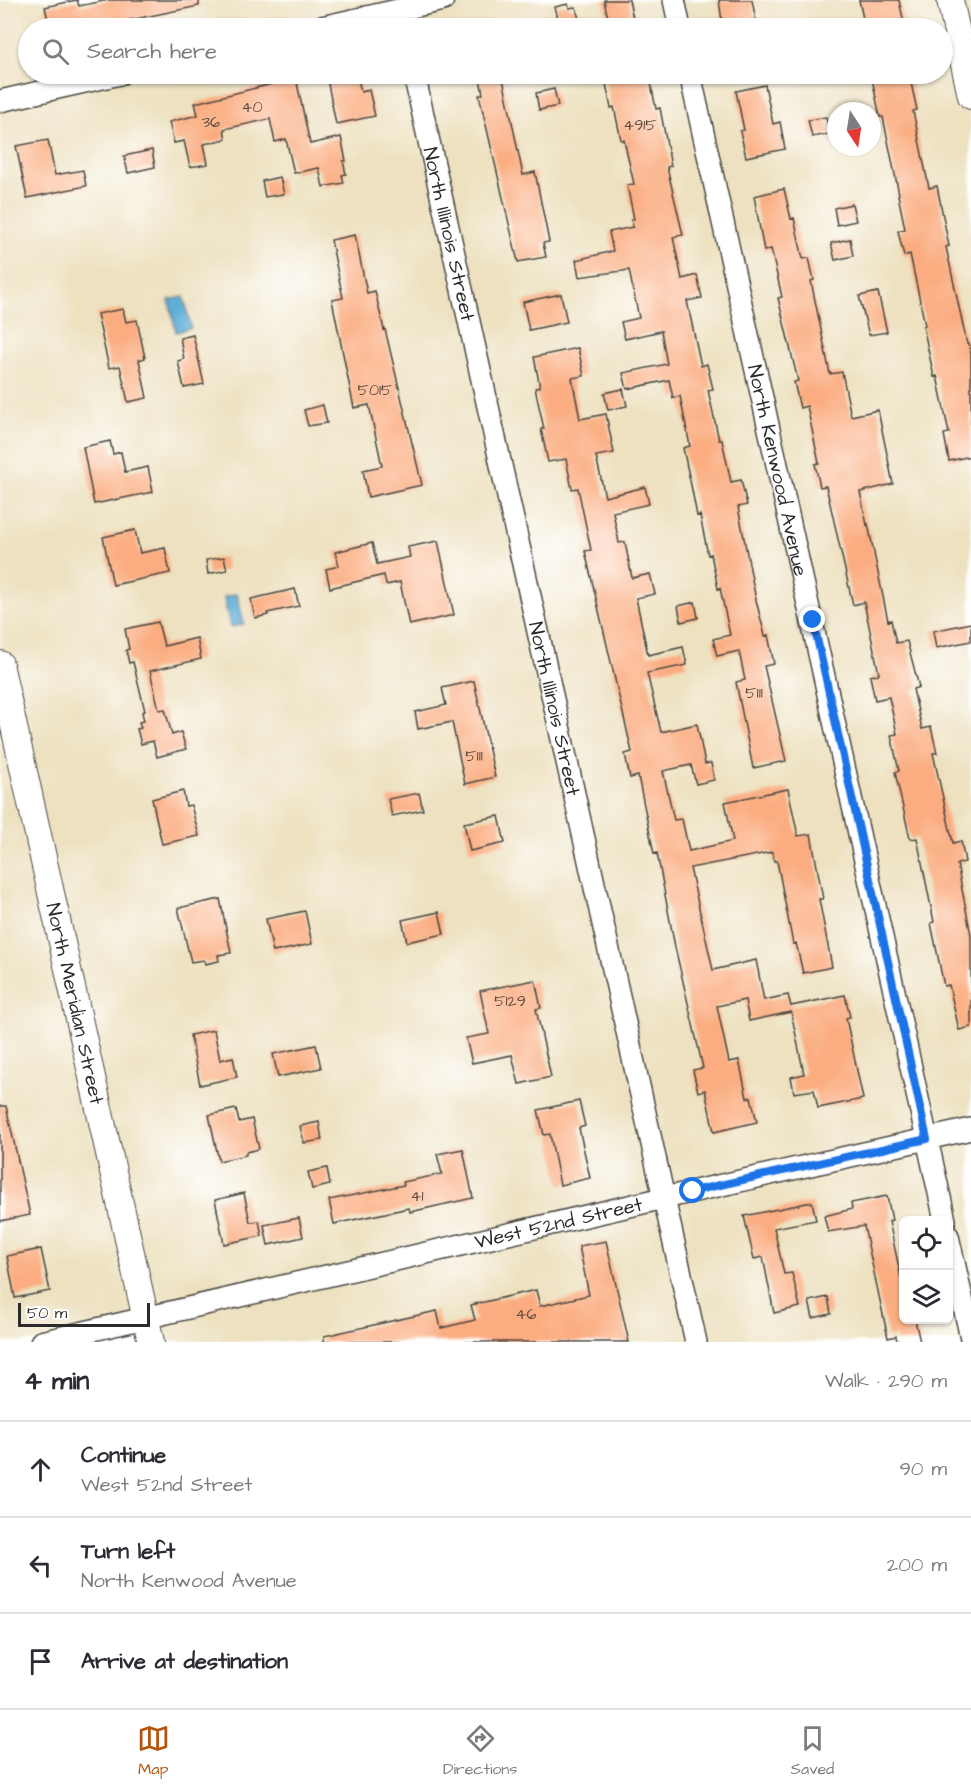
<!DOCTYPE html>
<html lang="en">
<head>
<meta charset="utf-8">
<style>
  :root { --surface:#fff; --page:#f7f7f7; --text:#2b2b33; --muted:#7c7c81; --line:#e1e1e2; --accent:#b45309 }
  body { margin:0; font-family:"Architects Daughter",sans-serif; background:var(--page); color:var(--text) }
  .controls { position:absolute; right:18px; bottom:18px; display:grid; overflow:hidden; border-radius:9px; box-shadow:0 2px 4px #0004 }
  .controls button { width:54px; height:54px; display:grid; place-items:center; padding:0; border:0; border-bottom:2px solid var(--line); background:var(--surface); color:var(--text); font:30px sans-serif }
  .compass { position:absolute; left:827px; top:102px; width:54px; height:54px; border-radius:50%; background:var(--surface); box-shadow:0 2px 4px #0004; rotate:168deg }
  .scale { position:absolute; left:18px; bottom:15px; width:132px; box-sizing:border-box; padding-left:6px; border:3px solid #2b2b2b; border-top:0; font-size:16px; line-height:21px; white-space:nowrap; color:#2b2b2b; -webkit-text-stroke:4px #fff; paint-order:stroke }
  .stop { position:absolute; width:18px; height:18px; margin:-14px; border:4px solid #1a73e8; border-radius:50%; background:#fff }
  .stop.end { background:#1a73e8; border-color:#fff; box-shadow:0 2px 6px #0008 }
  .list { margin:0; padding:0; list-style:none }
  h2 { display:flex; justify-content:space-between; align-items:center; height:78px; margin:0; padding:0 24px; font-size:26px }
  h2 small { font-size:20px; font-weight:400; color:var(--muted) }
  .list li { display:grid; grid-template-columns:39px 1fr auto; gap:18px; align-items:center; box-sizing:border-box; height:96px; padding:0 24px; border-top:2px solid var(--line) }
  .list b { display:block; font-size:22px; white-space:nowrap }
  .list p { margin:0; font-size:20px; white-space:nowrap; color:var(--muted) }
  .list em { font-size:20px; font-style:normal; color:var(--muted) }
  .icon { flex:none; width:33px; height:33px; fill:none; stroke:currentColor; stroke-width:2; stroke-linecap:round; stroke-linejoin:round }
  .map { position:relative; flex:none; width:971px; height:1342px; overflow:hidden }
  .search { position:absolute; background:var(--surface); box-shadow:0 2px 4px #0004; left:18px; right:18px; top:18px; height:66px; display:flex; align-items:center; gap:15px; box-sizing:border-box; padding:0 21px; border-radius:33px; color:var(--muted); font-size:22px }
  .sheet { height:366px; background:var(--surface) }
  nav { display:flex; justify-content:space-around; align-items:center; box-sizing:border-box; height:84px; border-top:2px solid var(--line); background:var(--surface); font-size:16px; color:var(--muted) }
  nav a { display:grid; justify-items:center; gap:3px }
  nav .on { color:var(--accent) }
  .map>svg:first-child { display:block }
  .water { fill:#5cabd6; stroke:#446b80; stroke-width:1.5 }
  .building { fill:#fbad81 }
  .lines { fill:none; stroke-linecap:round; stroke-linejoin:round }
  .minor-casing { stroke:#484641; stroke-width:24 }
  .major-casing { stroke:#484641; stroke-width:28 }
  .minor { stroke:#fff; stroke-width:21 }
  .major { stroke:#fff; stroke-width:26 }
  .route { stroke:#1a73e8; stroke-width:8 }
  .labels { text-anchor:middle; stroke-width:5; stroke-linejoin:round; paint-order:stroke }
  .number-label { font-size:16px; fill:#5f4c40 }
  .street-label { font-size:20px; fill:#2b2b2b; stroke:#fff }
</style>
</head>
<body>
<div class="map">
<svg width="971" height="1342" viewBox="0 0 971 1342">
  <rect width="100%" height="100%" fill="#fff"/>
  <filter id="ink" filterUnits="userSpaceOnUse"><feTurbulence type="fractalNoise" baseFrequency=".0167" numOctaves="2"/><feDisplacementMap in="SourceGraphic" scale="12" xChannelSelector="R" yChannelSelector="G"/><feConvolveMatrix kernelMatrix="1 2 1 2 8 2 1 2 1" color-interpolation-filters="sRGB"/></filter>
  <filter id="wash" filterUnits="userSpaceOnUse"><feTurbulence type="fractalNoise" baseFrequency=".008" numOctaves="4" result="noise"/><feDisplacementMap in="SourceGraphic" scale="24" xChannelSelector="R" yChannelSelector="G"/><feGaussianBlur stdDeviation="1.35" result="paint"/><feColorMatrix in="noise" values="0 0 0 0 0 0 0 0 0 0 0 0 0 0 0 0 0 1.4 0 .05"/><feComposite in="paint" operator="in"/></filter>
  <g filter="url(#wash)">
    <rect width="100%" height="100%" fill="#ede1c0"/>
    <!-- water -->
    <path class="water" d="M184,297L191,328L176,332L169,300Z
      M237,594L244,624L230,627L224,597Z"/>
    <g id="blocks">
      <!-- building -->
      <path class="building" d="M77,0L79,6L109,0H199V6L91,28H50L45,7Z
        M604,0H629L634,23L610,28Z
        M719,0H752L757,26L744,28H723Z
        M859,0H899L905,28H865Z
        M568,4L569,8L576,7L581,28H560L555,7Z
        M326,74H357L361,92L369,90L375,116L336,124Z
        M479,74H502L523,175L535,172L549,242L543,243L546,257L518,262L479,95L483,94Z
        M604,74H649L656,109L660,108L671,166L667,167L683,235L673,237L682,279L697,275L702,298L687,301L701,366L707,364L713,389L708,390L719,440H722L731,482L741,480L747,505L738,507L756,600L765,636L768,635L774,664L764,666L786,761L753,768L736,682L745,680L739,651L717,656L713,639L730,635L720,588L718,589L711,554L708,555L700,515L697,516L692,490L683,448L690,446L680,396L673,398L669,380L627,389L623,373L667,364L661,331L625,339L621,322L639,318L629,270L579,277L576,260L613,251L609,232L633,227L631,220L634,219L627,185L634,184L624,140H621L614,107L611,108Z
        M871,74H909L917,110L913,111L929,188L937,186L949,246L946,247L967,344H969L971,354V456L949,461L944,434L949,433L937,376L934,377L923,326L925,325L910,254L904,256L898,231L905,229L898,195L899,194L883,117H880Z
        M296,78L310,144L341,137L346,161H343L346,174L342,175L344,183L323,187L319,168L294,173L286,139L275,142L270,119L224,129L226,139L204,144L208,164L190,167L184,141L174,143L169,122L198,115L195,103Z
        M765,85L773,124L780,122L785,149L746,157L740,131L744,130L736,91Z
        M554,89L558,106L539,110L536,93Z
        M826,117L830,134L812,137L808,120Z
        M48,140L55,175L83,170L86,186L27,198L16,146Z
        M152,150L155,167L128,173L124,156Z
        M280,177L284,194L265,197L262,181Z
        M784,189L791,219L794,218L803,259L809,258L814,280L811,281L830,374L842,372L851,416L878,410L893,484L860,492L867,525L868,524L888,621L891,620L896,643L907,641L919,687L913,689L922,729L931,727L937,753H933L953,843L961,841L965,862L957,864L971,935V1027L959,1030L949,985L944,986L931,923L934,922L917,838L910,839L895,772L899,771L891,735L897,734L889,697L875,700L870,676L879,674L864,602L853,605L826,486L820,487L815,464L819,463L807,406L800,408L794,382L798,381L778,298L782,297L771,249L764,251L754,196Z
        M852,204L856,221L837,225L834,208Z
        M355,235L367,293L375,291L384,330L385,329L422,485L368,497L363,470L382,466L369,405L354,408L332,300L343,298L331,240Z
        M850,239L853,256L835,260L831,243Z
        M878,292L887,332L869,335L859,296Z
        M561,294L567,322L529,330L523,302Z
        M123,309L126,322L137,320L145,358L139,360L147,398L128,402L120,366L109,368L97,314Z
        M193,335L204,384L184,388L178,361L184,359L180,338Z
        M578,348L584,376L572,378L580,419L606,414L614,453L596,456L605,497L645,487L649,504L613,512L619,543L625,542L632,578L650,574L655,594L636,598L648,655L683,647L687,665L647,673L661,732L697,724L705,764L711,763L714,780L696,784L691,765L663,771L674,820L682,819L689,851L733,841L725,802L788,789L798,836L811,834L823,899H819L832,967L803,973L796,943L793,944L777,861H774L772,852L690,868L713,970L756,960L764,1000L788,995L791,1006L845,995L850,1017L846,1018L863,1099L818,1108L814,1090L794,1093L791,1077L804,1074L791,1012L749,1021L745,1000L717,1006L729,1062L739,1060L747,1098L751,1097L757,1122L714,1132L705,1090L698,1092L693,1070L703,1068L675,947L657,853L654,854L638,776L630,778L625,754L632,752L585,551L591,550L578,488L572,489L566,459L548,462L541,429H544L535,388L540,387L534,357Z
        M623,389L627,406L608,410L604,393Z
        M323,405L327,423L308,426L304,410Z
        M110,441L113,454L121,452L125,472L148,467L153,492L94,504L83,447Z
        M135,530L140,553L165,548L170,573L113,585L103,537Z
        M438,541L454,615L409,625L400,582L386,585L384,575L330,588L326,569L339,566L335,552L372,543L377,564L410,557L408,547Z
        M224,557L227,570L208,574L206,560Z
        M295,589L299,606L267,613L268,615L255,618L251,599Z
        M695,602L698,618L681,622L678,606Z
        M158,622L164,646L197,638L201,659L150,671L159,710L165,709L172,735L181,732L186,749L157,757L153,741L141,744L137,729L141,728L139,722L144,721L142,712L145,711L133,662L129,663L126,650L129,649L125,629Z
        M971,623V641L936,648L933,631Z
        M474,681L495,777L465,784L452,722L418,729L415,712L446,705L442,688Z
        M183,791L186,806L191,805L199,836L162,844L152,799Z
        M419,793L423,810L392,816L388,799Z
        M499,816L505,843L470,851L464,823Z
        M220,899L231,953L218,955L219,961L205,964L204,960L191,962L178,908Z
        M305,911L312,944L273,952L266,919Z
        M439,912L444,934L407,942L402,920Z
        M535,980L541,1008L536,1009L551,1077L519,1084L512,1055L472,1063L466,1038L489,1034L480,991Z
        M214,1030L220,1060L233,1057L237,1077L200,1085L190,1035Z
        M316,1045L321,1068L278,1077L273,1054Z
        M579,1101L585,1126L579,1128L590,1178L560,1185L550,1134L544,1135L538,1110Z
        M0,1106H6L30,1215L0,1221Z
        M236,1109L239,1122L252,1119L259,1149L246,1152V1155L219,1161L209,1115Z
        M319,1122L322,1140L304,1143L300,1126Z
        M463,1149L473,1198L410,1212L409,1208L334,1224L329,1200L404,1185L403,1182L442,1174L437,1154Z
        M327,1168L330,1185L312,1189L308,1172Z
        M244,1193L250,1222L259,1221L262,1236L224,1244L215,1200Z
        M887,1196L892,1220L889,1221L901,1278H903V1320H915L920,1342H897L896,1336L888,1338L864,1226L828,1232L824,1216L852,1209L851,1203Z
        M812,1202L816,1220L774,1228L784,1274L792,1273L800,1307L774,1313L763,1257L754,1259L744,1216Z
        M299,1218L303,1237L268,1245L264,1225Z
        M606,1241L629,1342H324V1336L437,1311L441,1328L475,1320L471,1305L536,1290L540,1306L589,1295L579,1246Z
        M41,1249L50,1291L15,1298L7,1256Z
        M828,1297L831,1314L813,1318L809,1301Z"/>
    </g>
  </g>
  <g filter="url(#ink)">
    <use href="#blocks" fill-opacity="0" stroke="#484641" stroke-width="1.5"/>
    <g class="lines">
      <!-- minor casing -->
      <g class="minor-casing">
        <g id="minor">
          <path d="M674,0L680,28"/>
          <path d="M317,28L443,0"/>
          <path id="s1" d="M414,74L696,1342"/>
          <path id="s2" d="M690,74L945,1220"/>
          <path d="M0,101L120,74"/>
          <path d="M948,1236L971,1338"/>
          <path id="s3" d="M41,1342L664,1198L971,1129"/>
        </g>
      </g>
      <!-- major casing -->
      <g class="major-casing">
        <g id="major">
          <path d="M950,0L971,96"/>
          <path id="s4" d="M0,664L151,1342"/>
        </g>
      </g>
      <!-- minor -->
      <use href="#minor" class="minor"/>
      <!-- major -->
      <use href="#major" class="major"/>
    </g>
  </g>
  <g class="lines" filter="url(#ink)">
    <!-- route -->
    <path class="route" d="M693,1191L927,1139L813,620"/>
  </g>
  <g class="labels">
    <!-- number labels -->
    <g class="number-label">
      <text x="252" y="112">40</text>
      <text x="211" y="127">36</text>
      <text x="640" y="130">4915</text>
      <text x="375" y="395">5015</text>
      <text x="754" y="698">5111</text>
      <text x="474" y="761">5111</text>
      <text x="510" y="1006">5129</text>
      <text x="417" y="1201">41</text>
      <text x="526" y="1319">46</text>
    </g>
    <!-- street labels -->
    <g class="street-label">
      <text dy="7" stroke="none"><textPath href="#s1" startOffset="164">North Illinois Street</textPath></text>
      <text dy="7" stroke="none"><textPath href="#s2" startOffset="406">North Kenwood Avenue</textPath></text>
      <text dy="7" stroke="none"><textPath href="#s1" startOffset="650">North Illinois Street</textPath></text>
      <text dy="7" stroke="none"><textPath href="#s4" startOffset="348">North Meridian Street</textPath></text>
      <text dy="7" stroke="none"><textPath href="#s3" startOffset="531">West 52nd Street</textPath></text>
    </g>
  </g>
</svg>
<div class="controls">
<button><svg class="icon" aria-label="locate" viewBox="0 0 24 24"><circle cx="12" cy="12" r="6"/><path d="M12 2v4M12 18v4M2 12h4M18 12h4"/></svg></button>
<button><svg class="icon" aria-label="layers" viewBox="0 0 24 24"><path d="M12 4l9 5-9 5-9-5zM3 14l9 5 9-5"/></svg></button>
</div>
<svg class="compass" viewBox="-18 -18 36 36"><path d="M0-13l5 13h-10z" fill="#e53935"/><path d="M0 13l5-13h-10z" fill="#7c7c81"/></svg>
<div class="scale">50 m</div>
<div class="stop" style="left:693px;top:1191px"></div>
<div class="stop end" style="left:813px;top:620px"></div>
<div class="search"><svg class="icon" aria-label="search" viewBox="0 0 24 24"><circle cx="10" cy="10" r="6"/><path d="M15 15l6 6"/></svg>Search here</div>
</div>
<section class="sheet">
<h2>4 min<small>Walk · 290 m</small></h2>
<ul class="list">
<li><svg class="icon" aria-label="ahead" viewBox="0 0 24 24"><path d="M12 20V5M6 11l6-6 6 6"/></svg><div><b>Continue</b><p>West 52nd Street</p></div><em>90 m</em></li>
<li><svg class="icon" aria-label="left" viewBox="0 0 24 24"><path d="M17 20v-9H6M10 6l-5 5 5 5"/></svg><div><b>Turn left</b><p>North Kenwood Avenue</p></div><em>200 m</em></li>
<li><svg class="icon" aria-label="arrive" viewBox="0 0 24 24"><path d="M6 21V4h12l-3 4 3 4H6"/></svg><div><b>Arrive at destination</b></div></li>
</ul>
</section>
<nav>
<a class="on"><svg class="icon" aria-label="map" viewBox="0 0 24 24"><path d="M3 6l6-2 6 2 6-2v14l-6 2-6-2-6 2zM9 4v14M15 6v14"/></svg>Map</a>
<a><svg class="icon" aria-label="directions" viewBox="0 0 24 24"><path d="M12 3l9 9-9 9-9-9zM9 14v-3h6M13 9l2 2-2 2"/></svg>Directions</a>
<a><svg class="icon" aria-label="saved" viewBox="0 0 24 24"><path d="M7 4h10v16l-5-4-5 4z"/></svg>Saved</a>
</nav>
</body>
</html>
